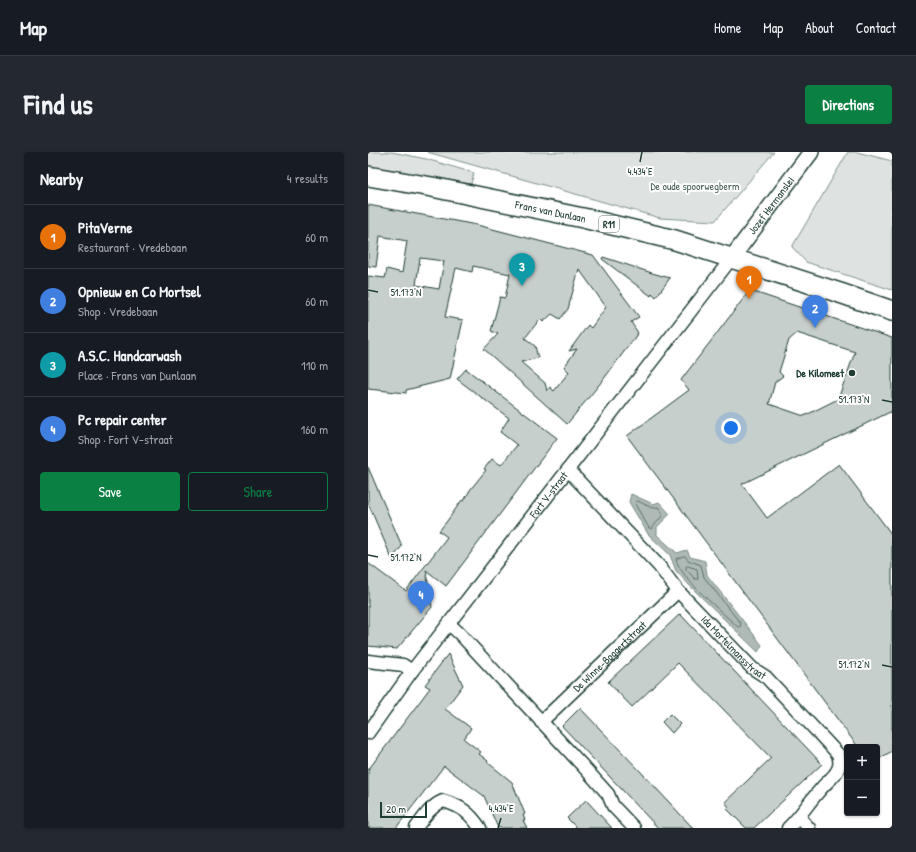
<!DOCTYPE html>
<html lang="en">
<head>
<meta charset="utf-8">
<style>
  :root { --surface:#171b24; --page:#242831; --text:#f1f3f6; --muted:#9ea1a6; --line:#363941; --accent:#0b8043 }
  body { margin:0; font-family:"Patrick Hand",sans-serif; background:var(--page); color:var(--text) }
  .controls { position:absolute; right:12px; bottom:12px; display:grid; overflow:hidden; border-radius:4px; box-shadow:0 1px 3px #0004 }
  .controls button { width:36px; height:36px; display:grid; place-items:center; padding:0; border:0; border-bottom:1px solid var(--line); background:var(--surface); color:var(--text); font:20px sans-serif }
  .scale { position:absolute; left:12px; bottom:10px; width:47px; box-sizing:border-box; padding-left:4px; border:2px solid #1f3d34; border-top:0; font-size:11px; line-height:14px; white-space:nowrap; color:#1f3d34; -webkit-text-stroke:3px #fff; paint-order:stroke }
  .you { position:absolute; left:363px; top:276px; width:14px; height:14px; margin:-10px; border:3px solid #fff; border-radius:50%; background:#1a73e8; box-shadow:0 0 0 6px #1a73e833 }
  .badge { display:grid; place-items:center; width:26px; height:26px; border-radius:50%; background:var(--accent); color:#fff; font-size:13px; font-weight:700 }
  .pin { position:absolute; translate:-50% -33px; filter:drop-shadow(0 1px 2px #0008) }
  .pin::after { content:''; position:absolute; top:21px; width:14px; height:12px; background:inherit; clip-path:polygon(0 0,100% 0,50% 100%) }
  .list { margin:0; padding:0; list-style:none }
  h2 { display:flex; justify-content:space-between; align-items:center; height:52px; margin:0; padding:0 16px; font-size:17px }
  h2 small { font-size:13px; font-weight:400; color:var(--muted) }
  .list li { display:grid; grid-template-columns:26px 1fr auto; gap:12px; align-items:center; box-sizing:border-box; height:64px; padding:0 16px; border-top:1px solid var(--line) }
  .list b { display:block; font-size:15px; white-space:nowrap }
  .list p { margin:0; font-size:13px; white-space:nowrap; color:var(--muted) }
  .list em { font-size:13px; font-style:normal; color:var(--muted) }
  .actions { display:flex; gap:8px; padding:12px 16px }
  .actions a { flex:1; padding:9px 0; border:1px solid var(--accent); border-radius:4px; text-align:center; font-size:14px; color:var(--accent) }
  .actions .main { background:var(--accent); color:#fff }
  .map { position:relative; flex:none; width:524px; height:676px; overflow:hidden; border-radius:4px }
  header { display:flex; align-items:center; gap:24px; box-sizing:border-box; height:56px; padding:0 20px; background:var(--surface); border-bottom:1px solid var(--line) }
  header strong { font-size:19px }
  nav { display:flex; gap:22px; margin-inline-start:auto; font-size:14px }
  .intro { display:flex; align-items:center; justify-content:space-between; box-sizing:border-box; height:96px; padding:0 24px }
  h1 { margin:0; font-size:28px }
  .button { padding:10px 18px; border-radius:4px; background:var(--accent); color:#fff; font-size:14px; font-weight:700 }
  main { display:flex; gap:24px; padding:0 24px }
  aside { flex:1; background:var(--surface); border-radius:4px; box-shadow:0 1px 3px #0004 }
  .map>svg:first-child { display:block }
  .green { fill:#dee3e2; stroke:#7e908b }
  .water { fill:#afbab7; stroke:#758883 }
  .lines { fill:none; stroke-linecap:round; stroke-linejoin:round }
  .shore { stroke:#596f68; stroke-width:1 }
  .building { fill:#c7cfcc; stroke:#1f3d34; fill-rule:evenodd }
  .minor-casing { stroke:#1f3d34; stroke-width:15 }
  .tertiary-casing { stroke:#1f3d34; stroke-width:18 }
  .primary-casing { stroke:#1f3d34; stroke-width:22 }
  .minor { stroke:#fff; stroke-width:12 }
  .tertiary { stroke:#fff; stroke-width:15 }
  .primary { stroke:#fff; stroke-width:19 }
  .ticks { fill:none; stroke:#1f3d34; stroke-width:1.5 }
  .poi-dot { fill:#1f3d34; stroke:#fff; stroke-width:1.5 }
  .labels { text-anchor:middle; stroke-width:4; stroke-linejoin:round; paint-order:stroke }
  .shield { fill:#fff; stroke:#627771; stroke-width:1 }
  .shield-label { font-size:10px; font-weight:bold; fill:#1f3d34 }
  .park-label { font-size:11px; fill:#455e57; stroke:#fff }
  .street-label { font-size:11px; fill:#1f3d34; stroke:#fff }
  .poi-label { font-size:11px; font-weight:bold; fill:#1f3d34; stroke:#fff; text-anchor:end }
  .ticks-label { font-size:10px; text-anchor:middle; fill:#1f3d34; stroke:#fff; stroke-width:4; stroke-linejoin:round; paint-order:stroke }
</style>
</head>
<body>
<header>
<strong>Map</strong>
<nav><a>Home</a><a>Map</a><a>About</a><a>Contact</a></nav>
</header>
<div class="intro"><h1>Find us</h1><a class="button">Directions</a></div>
<main>
<aside>
<h2>Nearby<small>4 results</small></h2>
<ul class="list">
<li><span class="badge" style="background:#e8710a">1</span><div><b>PitaVerne</b><p>Restaurant · Vredebaan</p></div><em>60 m</em></li>
<li><span class="badge" style="background:#3f7fe0">2</span><div><b>Opnieuw en Co Mortsel</b><p>Shop · Vredebaan</p></div><em>60 m</em></li>
<li><span class="badge" style="background:#0f9aa8">3</span><div><b>A.S.C. Handcarwash</b><p>Place · Frans van Dunlaan</p></div><em>110 m</em></li>
<li><span class="badge" style="background:#3f7fe0">4</span><div><b>Pc repair center</b><p>Shop · Fort V-straat</p></div><em>160 m</em></li>
</ul>
<div class="actions"><a class="main">Save</a><a>Share</a></div>
</aside>
<div class="map">
<svg width="524" height="676" viewBox="0 0 524 676">
  <rect width="100%" height="100%" fill="#fff"/>
  <filter id="ink" filterUnits="userSpaceOnUse"><feTurbulence type="fractalNoise" baseFrequency=".025" numOctaves="2"/><feDisplacementMap in="SourceGraphic" scale="8" xChannelSelector="R" yChannelSelector="G"/><feConvolveMatrix kernelMatrix="1 2 1 2 8 2 1 2 1" color-interpolation-filters="sRGB"/></filter>
  <g filter="url(#ink)">
    <!-- green -->
    <path class="green" d="M0,0H24L58,7L106,21L103,32L0,14Z
      M59,0H406L347,69L292,66Z
      M480,0H489L524,9V138L438,110L424,95Z"/>
    <!-- water -->
    <path class="water" d="M263,342L285,352L291,350L302,362L289,375V383L309,401L319,398L322,405L337,409L339,423L394,493L390,500L323,435L308,419L302,403L280,382L261,350Z"/>
    <g class="lines">
      <!-- shore -->
      <path class="shore" d="M270,349L284,356L290,355L295,361C294,366 287,371 284,377L281,376L267,352L268,350Z
        M317,404L320,408L333,413L336,425L373,472L372,475H370C355,461 311,425 308,407Z
        M320,414L329,417L330,427H327L318,417V415Z"/>
    </g>
    <!-- building -->
    <path class="building" d="M0,53L109,73L225,103L271,165L263,170L270,181L235,228L199,272L116,197L130,182L123,179L132,145L137,146L142,122L105,114L104,120L88,116L77,165L95,168L82,227L38,238V241L0,237V124L17,126L19,117L34,121L39,89L12,84L8,115L0,114ZM52,106L76,109L71,137L48,133ZM211,117L238,155L223,176L220,173L201,199L209,197L196,215L201,220L186,239L182,235L179,239L177,231L153,210L170,206L167,194L157,186L172,167L175,170L184,162L192,167L200,157Z
      M235,105L284,121L302,126L288,145L284,141L283,144L234,107Z
      M386,140L524,186V259L374,332L399,366L471,312L524,383V599L509,608V595H490L259,284L321,238L313,228L379,142ZM429,181L487,200L470,247L436,264L401,252L407,230L415,224L411,220L421,188Z
      M98,217L189,286L78,434L58,418L64,455L29,497L0,494V411L38,439L79,385L71,379L79,369L94,348L96,349L102,338L118,318L116,317L124,307L133,313L149,293L132,280L141,266L89,227Z
      M0,315L34,394L24,407L0,351Z
      M312,462L454,612L386,676H378L359,657L361,655L357,650L403,606L310,511L264,555L240,530Z
      M80,502L95,533L77,557L103,576L96,587L113,600L111,602L120,609L119,610L144,630L157,662L155,663L157,668H155L159,676H130L116,644L76,614L28,676H0V618L62,536L57,533Z
      M212,556L274,621L325,676H290L194,574Z
      M302,562L312,572L304,581L294,570Z
      M218,648L244,676H209L199,666Z"/>
    <g class="lines">
      <!-- minor casing -->
      <g class="minor-casing">
        <g id="minor">
          <path id="s1" d="M200,318L291,414L310,439L384,516L398,525L470,602C471,607 473,611 470,617C466,626 458,630 452,638C441,650 432,665 420,676"/>
          <path d="M81,472L91,481L213,612L240,642L245,654L266,676"/>
          <path d="M0,509L35,513L44,519"/>
          <path id="s2" d="M173,570L310,439"/>
          <path id="s3" d="M0,581L44,519L363,107"/>
          <path d="M431,665L441,676"/>
          <path d="M48,676C56,665 63,654 75,649C93,654 102,661 112,676"/>
        </g>
      </g>
      <!-- tertiary casing -->
      <g class="tertiary-casing">
        <g id="tertiary">
          <path id="s4" d="M363,107L443,0"/>
        </g>
      </g>
      <!-- primary casing -->
      <g class="primary-casing">
        <g id="primary">
          <path id="s5" d="M0,24L64,35L215,66L307,88L472,141L524,159"/>
        </g>
      </g>
      <!-- minor -->
      <use href="#minor" class="minor"/>
      <!-- tertiary -->
      <use href="#tertiary" class="tertiary"/>
      <!-- primary -->
      <use href="#primary" class="primary"/>
    </g>
  </g>
  <!-- ticks -->
  <path class="ticks" d="M272,10L274,0M0,138L10,140M514,248L524,250M0,403L10,405M514,513L524,515M130,676L133,666"/>
  <!-- markers -->
  <circle class="poi-dot" cx="484" cy="221" r="4"/>
  <g class="labels">
    <!-- shield labels -->
    <rect class="shield" x="231" y="64" width="20" height="16" rx="3"/>
    <g class="shield-label">
      <text x="241" y="76">R11</text>
    </g>
    <!-- park labels -->
    <g class="park-label">
      <text x="327" y="38">De oude spoorwegberm</text>
    </g>
    <!-- street labels -->
    <g class="street-label">
      <text dy="4" stroke="none"><textPath href="#s4" startOffset="67">Jozef Hermanslei</textPath></text>
      <text dy="4" stroke="none"><textPath href="#s5" startOffset="186">Frans van Dunlaan</textPath></text>
      <text dy="4" stroke="none"><textPath href="#s3" startOffset="299">Fort V-straat</textPath></text>
      <text dy="4" stroke="none"><textPath href="#s1" startOffset="243">Ida Mortelmansstraat</textPath></text>
      <text dy="4" stroke="none"><textPath href="#s2" startOffset="95">De Winne-Bogaertstraat</textPath></text>
    </g>
    <!-- poi labels -->
    <g class="poi-label">
      <text x="476" y="225">De Kilomeet</text>
    </g>
  </g>
  <g class="ticks-label">
    <text x="272" y="23">4.434°E</text>
    <text x="38" y="144">51.173°N</text>
    <text x="486" y="251">51.173°N</text>
    <text x="38" y="409">51.172°N</text>
    <text x="486" y="516">51.172°N</text>
    <text x="133" y="660">4.434°E</text>
  </g>
</svg>
<div class="controls">
<button>+</button>
<button>−</button>
</div>
<div class="scale">20 m</div>
<div class="you"></div>
<div class="pin badge" style="left:381px;top:147px;background:#e8710a">1</div>
<div class="pin badge" style="left:447px;top:176px;background:#3f7fe0">2</div>
<div class="pin badge" style="left:154px;top:134px;background:#0f9aa8">3</div>
<div class="pin badge" style="left:53px;top:462px;background:#3f7fe0">4</div>
</div>
</main>
</body>
</html>
